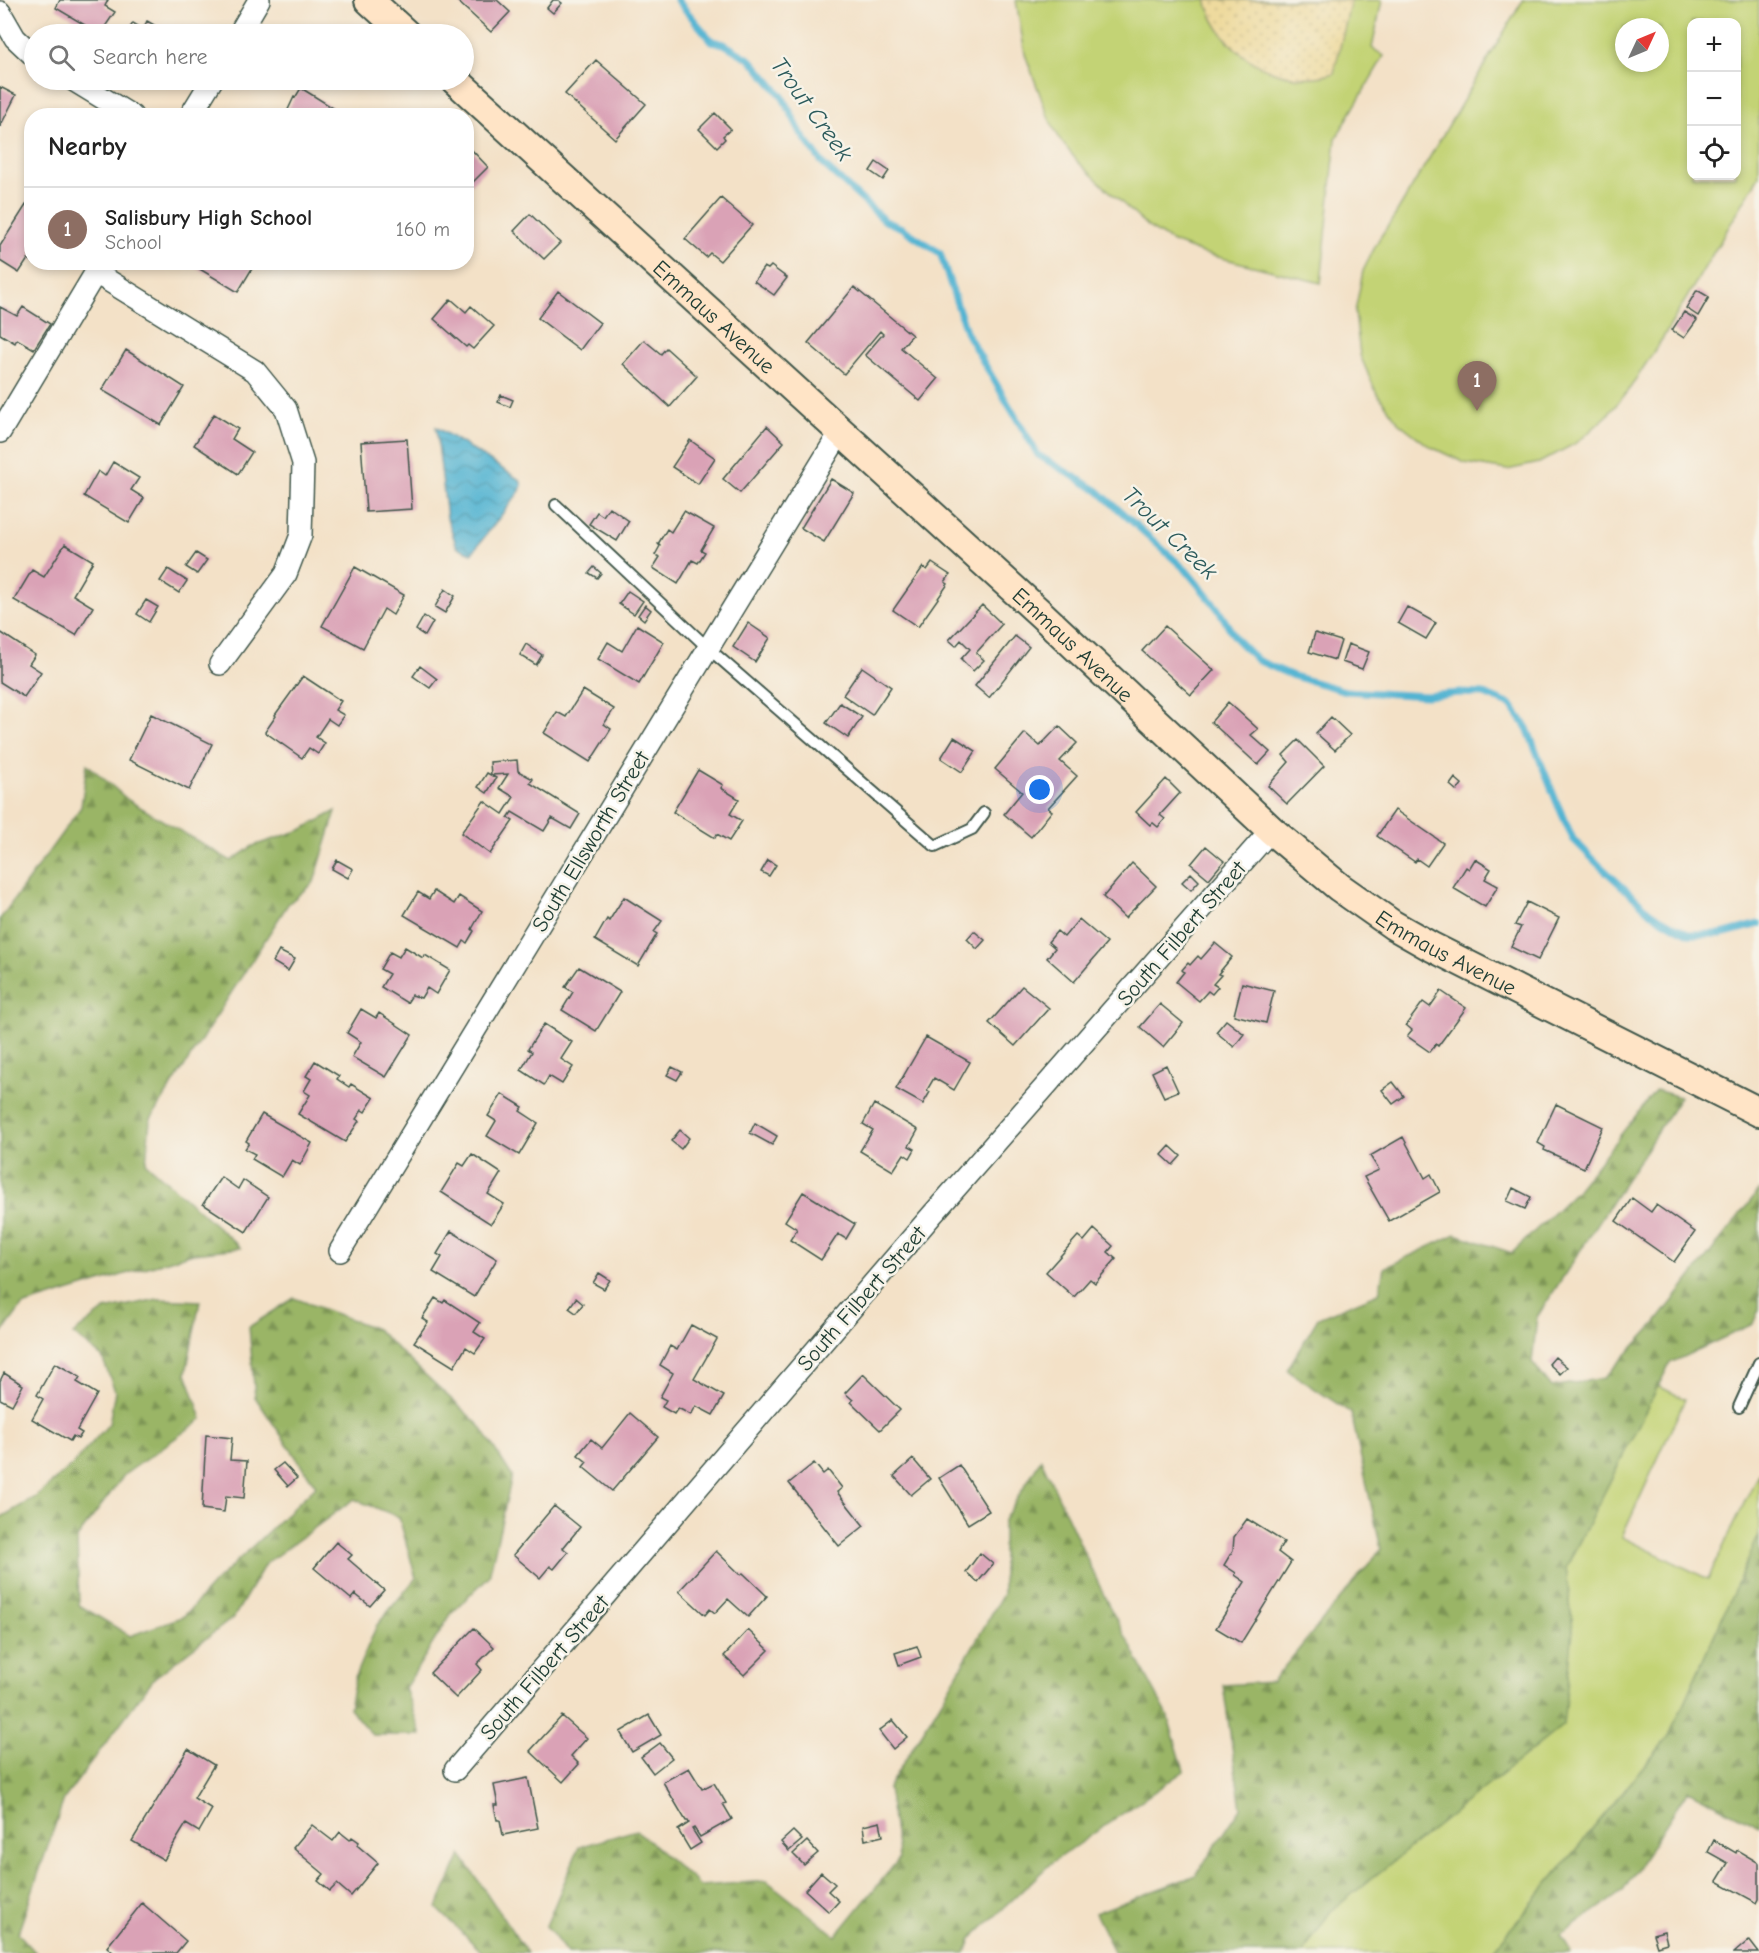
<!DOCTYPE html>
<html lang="en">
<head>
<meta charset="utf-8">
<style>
  :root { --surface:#fff; --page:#f6f6f6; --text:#222; --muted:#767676; --line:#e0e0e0; --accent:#b45309 }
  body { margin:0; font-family:"Comic Neue",sans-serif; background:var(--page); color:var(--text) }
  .controls { position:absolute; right:18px; top:18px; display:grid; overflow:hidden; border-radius:12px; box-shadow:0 3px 9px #0003 }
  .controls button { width:54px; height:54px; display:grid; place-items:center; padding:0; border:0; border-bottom:2px solid var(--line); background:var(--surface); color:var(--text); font:30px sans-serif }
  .compass { position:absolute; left:1615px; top:18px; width:54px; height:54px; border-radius:50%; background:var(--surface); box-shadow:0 3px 9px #0003; rotate:46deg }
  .you { position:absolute; left:1040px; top:790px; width:21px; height:21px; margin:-15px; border:4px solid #fff; border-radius:50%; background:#1a73e8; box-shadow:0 0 0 9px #1a73e833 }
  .badge { display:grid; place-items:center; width:39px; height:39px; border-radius:50%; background:var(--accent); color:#fff; font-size:20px; font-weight:700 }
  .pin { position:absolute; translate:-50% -50px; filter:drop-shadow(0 2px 3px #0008) }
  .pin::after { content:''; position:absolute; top:32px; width:21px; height:18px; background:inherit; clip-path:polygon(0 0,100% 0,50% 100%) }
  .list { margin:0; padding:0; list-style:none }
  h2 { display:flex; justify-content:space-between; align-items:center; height:78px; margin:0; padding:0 24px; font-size:26px }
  h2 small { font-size:20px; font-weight:400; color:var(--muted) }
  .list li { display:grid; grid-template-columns:39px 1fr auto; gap:18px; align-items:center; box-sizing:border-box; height:84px; padding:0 24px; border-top:2px solid var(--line) }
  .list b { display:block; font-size:22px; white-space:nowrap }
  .list p { margin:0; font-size:20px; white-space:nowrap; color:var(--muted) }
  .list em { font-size:20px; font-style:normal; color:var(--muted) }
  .icon { flex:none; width:33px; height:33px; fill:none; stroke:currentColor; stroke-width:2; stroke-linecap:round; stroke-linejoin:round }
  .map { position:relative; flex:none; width:1759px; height:1953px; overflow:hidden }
  .search { position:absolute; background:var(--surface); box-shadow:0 3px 9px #0003; left:24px; top:24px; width:450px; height:66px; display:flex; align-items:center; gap:15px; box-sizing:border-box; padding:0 21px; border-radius:33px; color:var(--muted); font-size:22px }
  .panel { position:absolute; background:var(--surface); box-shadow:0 3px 9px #0003; left:24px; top:108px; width:450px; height:162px; border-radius:24px }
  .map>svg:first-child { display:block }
  .grass { fill:#c3d375; stroke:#718854; stroke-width:1.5; fill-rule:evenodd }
  .forest { fill:url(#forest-firs); stroke:#5c794d; stroke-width:1.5 }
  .sand { fill:url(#sand-dots); stroke:#868c69; stroke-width:1.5 }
  .water { fill:url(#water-waves); stroke:#397883; stroke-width:1.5 }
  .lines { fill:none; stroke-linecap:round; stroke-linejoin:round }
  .stream { stroke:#53b4d2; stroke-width:7 }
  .building { fill:#daa2b6 }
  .service-casing { stroke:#3f564a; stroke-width:14 }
  .minor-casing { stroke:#3f564a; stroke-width:24 }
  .secondary-casing { stroke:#3f564a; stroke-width:32 }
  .service { stroke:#fff; stroke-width:10 }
  .minor { stroke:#fff; stroke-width:21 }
  .secondary { stroke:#ffe4c6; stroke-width:28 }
  .labels { text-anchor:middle; stroke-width:5; stroke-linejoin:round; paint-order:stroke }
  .street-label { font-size:22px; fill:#1f3d34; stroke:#f7f3e8 }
  .water-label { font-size:24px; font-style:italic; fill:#2c5b5c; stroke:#f7f3e8 }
</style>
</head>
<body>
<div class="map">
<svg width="1759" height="1953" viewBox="0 0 1759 1953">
  <defs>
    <pattern id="forest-firs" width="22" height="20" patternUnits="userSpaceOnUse" patternTransform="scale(1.5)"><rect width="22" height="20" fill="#9ab566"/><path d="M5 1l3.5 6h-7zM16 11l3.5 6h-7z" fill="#7d9455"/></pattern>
    <pattern id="sand-dots" width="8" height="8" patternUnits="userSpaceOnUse" patternTransform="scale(1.5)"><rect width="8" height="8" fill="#eeda9e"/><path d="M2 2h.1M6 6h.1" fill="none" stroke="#ccbc89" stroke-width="1.8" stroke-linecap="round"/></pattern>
    <pattern id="water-waves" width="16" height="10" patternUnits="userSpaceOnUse" patternTransform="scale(1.5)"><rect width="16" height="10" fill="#53b4d2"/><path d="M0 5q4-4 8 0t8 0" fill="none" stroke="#4494ab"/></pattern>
  </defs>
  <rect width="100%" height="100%" fill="#f7f3e8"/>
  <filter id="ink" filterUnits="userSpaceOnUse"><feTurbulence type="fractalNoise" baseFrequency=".0167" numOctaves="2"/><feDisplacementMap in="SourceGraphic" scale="12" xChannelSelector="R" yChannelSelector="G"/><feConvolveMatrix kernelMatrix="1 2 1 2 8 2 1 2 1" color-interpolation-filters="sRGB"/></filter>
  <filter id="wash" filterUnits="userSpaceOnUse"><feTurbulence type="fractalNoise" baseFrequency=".008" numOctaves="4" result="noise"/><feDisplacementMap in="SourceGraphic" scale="24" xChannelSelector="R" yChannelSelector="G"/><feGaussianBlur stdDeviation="1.35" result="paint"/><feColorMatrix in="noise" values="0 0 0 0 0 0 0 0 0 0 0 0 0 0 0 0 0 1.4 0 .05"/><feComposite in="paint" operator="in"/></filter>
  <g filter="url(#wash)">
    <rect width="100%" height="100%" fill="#f3e1c7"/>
    <!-- grass -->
    <path class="grass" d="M1016,0H1382L1372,48L1384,56L1336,138L1321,283L1202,253L1173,242L1148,227L1078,162L1061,141L1049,119L1025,54Z
      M1523,0H1759V176L1664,336L1630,388L1608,415L1578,442L1539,463L1507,470L1465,463L1429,446L1399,423L1376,392L1360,355L1355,312L1363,271L1379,239L1396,214ZM1692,22H1736V176H1692ZM1624,27H1660V63H1624Z
      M1658,1386L1685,1399L1622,1537L1708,1579L1759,1472V1535L1669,1736L1491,1953H1303L1330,1912L1573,1630L1566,1568Z"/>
    <!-- forest -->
    <path class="forest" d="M87,764L128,800L231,861L253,846L301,830L336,811L314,882L288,904L150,1120L146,1163L241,1248L193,1253L22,1306L0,1336V919L81,807Z
      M1656,1090L1680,1097L1537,1317L1532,1362L1551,1387L1604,1378L1655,1324L1759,1190V1309L1753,1324L1670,1363L1566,1568L1573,1630L1563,1725L1330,1912L1303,1953H1115L1095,1913L1196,1875L1241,1808L1223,1685L1272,1682L1381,1549L1351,1413L1287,1370L1318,1318L1379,1293L1384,1268L1456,1234L1512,1253L1576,1191Z
      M294,1298L376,1329L480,1426L512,1476L489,1576L451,1614L405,1688L421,1735H372L349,1708L356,1674L377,1625L416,1578L399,1517L354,1499L265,1564L234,1617L154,1678L64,1799L18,1933L36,1953H0V1518L36,1497L73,1464L109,1424L115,1391L102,1357L73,1334L105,1310L158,1299L200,1301L186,1373L202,1419L124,1475L77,1538L79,1605L130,1636L184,1616L215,1582L316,1486L255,1397L249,1327Z
      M1041,1459L1107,1602L1167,1714L1184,1771L1051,1863L971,1939L966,1953H567L546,1926L579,1847L636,1830L700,1886L767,1881L836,1936L899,1859L888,1788L942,1700L1003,1594V1522Z
      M1759,1535V1826L1688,1790L1623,1891L1561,1935L1571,1953H1491L1669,1736Z
      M461,1855L527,1953H483L437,1908Z"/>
    <!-- sand -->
    <path class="sand" d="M1206,0H1351L1334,73C1281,91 1220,54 1206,0Z"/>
    <!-- water -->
    <path class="water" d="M436,427L520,480L522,485L520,491L472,553L457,547L447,518Z"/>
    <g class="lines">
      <!-- stream -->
      <path class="stream" d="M677,0L712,41L724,44L751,60L782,96L802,135L824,165L885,221L902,228L940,253L967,334L1038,455L1098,491L1186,570L1218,609L1236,639L1257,660L1293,676L1346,691L1426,696L1459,693L1484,694L1511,705L1527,728L1557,803L1573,839L1598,864L1651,913L1688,934H1721L1759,924"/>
    </g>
    <g id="blocks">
      <!-- building -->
      <path class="building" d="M60,0H108L105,6L115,12L100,34L56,8Z
        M456,0H497L510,12L491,32Z
        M553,0H558L562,3L553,13L547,8Z
        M147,21L170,34H126L133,23L143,29Z
        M596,60L646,104L615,139L565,94Z
        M0,87L16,95L0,127Z
        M301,88L346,116H285L294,97L295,98Z
        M715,113L731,129L723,136L725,139L717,147L699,129Z
        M468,146L488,167L466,189V147Z
        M876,162L889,171L883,180L870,171Z
        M721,198L752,225L720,261L710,253L706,257L685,239Z
        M28,202L32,204V261L28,259L19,273L0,261V246Z
        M530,214L560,243L544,259L514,231Z
        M188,262H256L238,292Z
        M771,266L787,278L774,295L754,281L764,267L768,269Z
        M854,287L912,335L901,348L938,379L920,401L865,355L883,334L880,331L844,374L808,343Z
        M1697,290L1709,297L1698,316L1686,308Z
        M558,291L600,323L580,350L538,318Z
        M451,299L466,312L471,306L494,326L473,349L468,345L466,347L434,319Z
        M0,307L17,316L23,307L50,324L34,349L17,339L15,343L0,334Z
        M1684,312L1697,320L1684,338L1672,330Z
        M644,340L661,354L666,348L697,376L670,407L623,364Z
        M126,350L184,387L161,425L102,390Z
        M501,395L513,400L510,407L498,402Z
        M214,414L238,429L232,439L252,452L238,474L194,445Z
        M767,426L784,442L740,493L723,479Z
        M407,439L412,509L366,512L361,442Z
        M690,440L715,458L698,484L672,467Z
        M113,462L139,478L131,490L144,498L129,523L84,496L98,471L105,476Z
        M831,479L854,493L824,542L801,528Z
        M609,507L629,521L617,541L589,524L597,512L603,516Z
        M684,511L714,528L701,550L705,552L698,563L692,560L678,584L653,568L660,557L655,555L660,546L658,544L667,529L671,532Z
        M65,544L93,561L73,595L93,607L76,635L14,600L32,570L44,577Z
        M196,553L207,560L197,574L186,567Z
        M932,563L950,575L945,582L948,584L918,627L893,610L923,567L927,570Z
        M355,567L404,595L393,615L384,609L363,648L322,626Z
        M594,567L601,573L597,578L589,573Z
        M168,569L187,581L179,593L160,581Z
        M445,589L455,596L445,613L435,607Z
        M628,591L643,601L634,614L619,604Z
        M146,600L158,607L149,622L137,614Z
        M645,605L651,610L644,620L638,615Z
        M982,605L1002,624L976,653L984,660L973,671L961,659L970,649L961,640L956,646L949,640Z
        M1407,607L1436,623L1426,639L1398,623Z
        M424,616L433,622L425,636L416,630Z
        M748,623L770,638L755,662L733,647Z
        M637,625L664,642L639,684L598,659L608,642L622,651Z
        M1165,626L1214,670L1191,695L1142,651Z
        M0,632L35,655L29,664L41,672L24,697L0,682Z
        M1315,633L1341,641L1335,660L1309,652Z
        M1015,636L1029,647L989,698L975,686Z
        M526,644L542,655L536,665L520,655Z
        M1348,644L1369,652L1362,669L1342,662Z
        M420,666L437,679L430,688L413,676Z
        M862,667L891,687L872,715L843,695Z
        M303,676L341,701L335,710L344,715L337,725L328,719L316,737L325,743L318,754L309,748L302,758L265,732L276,716L275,715Z
        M583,690L614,709L604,724L611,729L590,762L544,733L557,712L566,717Z
        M1228,702L1258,729L1251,735L1270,752L1258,765L1211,722Z
        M840,703L862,717L848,738L826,723Z
        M151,714L212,744L189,790L129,760Z
        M1331,717L1350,735L1335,750L1316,733Z
        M1059,726L1077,743L1060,761L1077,776L1048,808L1052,811L1031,837L1004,814L1022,792L995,769L1025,733L1040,746Z
        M954,737L976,751L962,772L941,758Z
        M1298,740L1324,766L1287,804L1268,786L1289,762L1283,755Z
        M517,760L518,771L533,779L530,783L580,814L571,829L552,818L544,831L512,812L508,818L513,821L490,854L461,833L484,801L503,814L514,797L499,788L508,774L491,775L490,762Z
        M698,770L723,785L721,788L739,799L730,814L742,821L729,841L717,834L715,838L673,812Z
        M487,773L496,778L487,793L478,787Z
        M1455,778L1462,784L1457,791L1450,785Z
        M1166,779L1180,793L1160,815L1165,819L1158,827L1153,823L1150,825L1136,812Z
        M1395,810L1443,843L1427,866L1417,859L1415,862L1377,836Z
        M1206,846L1224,861L1209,879L1191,864Z
        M1475,859L1491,869L1485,879L1498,886L1485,907L1453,888L1466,867L1469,869Z
        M337,860L353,869L348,878L332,869Z
        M768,860L776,865L769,876L761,872Z
        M1132,863L1156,886L1125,918L1103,897Z
        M1191,873L1199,881L1191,890L1182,882Z
        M434,891L454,904L459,896L482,911L472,929L474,931L467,943L464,941L460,948L404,915L418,892L429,899Z
        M624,897L662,921L654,932L657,934L638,966L595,940L607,919L609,921Z
        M1527,902L1559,918L1538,960L1511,947L1521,927L1515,925Z
        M1079,919L1107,943L1074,982L1047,958L1055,948L1048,942L1057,931L1064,937Z
        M974,931L985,940L977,949L967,939Z
        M1215,943L1232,957L1218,974L1221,975L1213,984L1218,987L1212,994L1208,991L1199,1001L1176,982L1184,972L1182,970L1188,963L1190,965L1198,956L1201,959Z
        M405,947L423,958L425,955L450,970L436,994L427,988L421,998L412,995L407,1003L381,987L389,974L380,969L390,952L399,957Z
        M279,951L295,959L288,971L273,962Z
        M579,967L620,992L596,1031L562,1010L573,992L565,987Z
        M1242,983L1274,991L1266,1023L1234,1015Z
        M1022,986L1049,1008L1015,1046L989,1023Z
        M1441,991L1466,1008L1438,1046L1436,1044L1430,1052L1407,1036L1412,1030L1406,1025L1423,1002L1430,1007Z
        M1160,1004L1183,1023L1163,1047L1140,1027Z
        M361,1009L376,1018L379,1013L412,1035L386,1077L352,1057L361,1042L347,1033Z
        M1226,1020L1244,1034L1234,1047L1216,1032Z
        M544,1024L572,1042L561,1059L573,1067L562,1084L549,1076L544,1085L521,1070L532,1052L528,1049Z
        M926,1037L970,1062L954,1090L934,1078L927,1090L930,1092L923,1104L896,1089Z
        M315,1061L339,1076L337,1079L349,1087L351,1084L374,1098L365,1112L362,1110L356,1119L359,1121L345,1142L298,1114L310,1095L304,1091L311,1079L306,1076Z
        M1166,1065L1178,1091L1164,1097L1152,1072Z
        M672,1067L682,1072L677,1080L667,1075Z
        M1393,1082L1404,1096L1393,1104L1382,1090Z
        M502,1094L523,1107L520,1111L538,1123L519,1155L487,1136L496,1121L488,1116Z
        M874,1104L918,1130L909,1146L915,1149L910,1158L904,1154L893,1171L860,1151L873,1130L863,1124Z
        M1556,1104L1603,1127L1584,1168L1544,1150L1545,1147L1538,1143Z
        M262,1114L312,1143L300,1165L292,1160L282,1177L252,1159L255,1154L245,1149L249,1143L246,1141Z
        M755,1123L777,1136L772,1145L750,1133Z
        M680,1130L689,1138L681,1149L671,1141Z
        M1403,1137L1425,1178L1431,1174L1440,1192L1389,1221L1364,1177L1379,1170L1370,1156Z
        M1170,1146L1181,1156L1173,1165L1162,1155Z
        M472,1154L501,1173L488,1194L504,1204L491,1224L441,1192L459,1163L464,1166Z
        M221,1177L238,1189L243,1180L268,1197L246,1232L203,1204Z
        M1513,1188L1531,1197L1525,1209L1507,1201Z
        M803,1192L855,1224L846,1239L838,1234L821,1260L790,1240L797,1229L785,1221Z
        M1632,1198L1651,1212L1656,1205L1695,1232L1674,1262L1616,1221Z
        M1094,1229L1113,1246L1108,1252L1116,1259L1095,1283L1090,1279L1074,1297L1046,1272L1078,1236L1084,1241Z
        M451,1231L497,1259L474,1297L433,1272L442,1257L437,1254Z
        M599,1273L610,1280L604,1289L593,1283Z
        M435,1298L443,1303L445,1300L480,1323L474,1332L485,1339L475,1353L466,1347L454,1367L414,1342L428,1322L422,1318Z
        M576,1298L583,1304L576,1313L569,1308Z
        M691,1325L717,1339L694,1379L724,1396L713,1415L696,1406L691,1415L678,1408L674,1414L662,1407L666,1400L660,1397L673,1373L660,1365L670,1346L677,1350Z
        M1555,1357L1567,1367L1560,1374L1549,1364Z
        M55,1363L80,1377L77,1382L97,1394L77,1430L82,1433L78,1439L73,1436L70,1441L32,1419L43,1399L37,1395Z
        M4,1373L23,1385L12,1405L0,1399V1381Z
        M863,1374L900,1410L880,1430L851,1402L853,1400L845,1393Z
        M630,1413L658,1437L612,1491L583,1467L587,1462L578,1455L591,1439L602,1448Z
        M206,1435L232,1438L230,1460L247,1461L244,1498L226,1496L224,1512L202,1509Z
        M913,1459L930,1479L911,1495L894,1476Z
        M283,1463L297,1478L288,1486L274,1470Z
        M814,1463L823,1474L828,1470L842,1488L837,1492L864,1526L839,1546L789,1483Z
        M959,1465L989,1511L968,1524L939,1478Z
        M554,1506L580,1527L563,1548L568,1552L554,1569L550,1566L540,1578L513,1555Z
        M1247,1519L1284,1542L1278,1552L1291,1562L1241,1643L1216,1628L1245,1582L1235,1575L1236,1573L1224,1565L1233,1550L1234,1537Z
        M336,1542L352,1555L348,1559L384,1590L370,1606L355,1594L351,1599L314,1568Z
        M716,1551L741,1575L743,1573L767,1596L748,1617L728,1599L715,1613L710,1609L705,1615L679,1591Z
        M980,1553L993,1564L978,1582L966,1572Z
        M474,1628L494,1647L477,1664L482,1670L456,1698L430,1673Z
        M748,1630L769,1650L744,1675L724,1656Z
        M917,1646L921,1657L899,1665L895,1653Z
        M649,1715L661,1735L632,1752L620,1732Z
        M562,1716L587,1738L571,1756L579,1764L563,1782L530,1751Z
        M893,1720L907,1737L893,1749L879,1731Z
        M660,1743L672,1758L653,1773L641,1757Z
        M188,1749L214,1765L194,1798L212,1809L199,1832L186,1824L164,1860L132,1841Z
        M689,1768L702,1789L714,1783L726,1803L723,1804L732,1819L700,1837L694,1828L692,1829L701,1843L690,1850L678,1830L689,1823L688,1821H686L663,1782Z
        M528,1778L538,1828L503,1835L500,1820H497L494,1805H498L494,1785Z
        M880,1822L883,1836L865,1840L863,1826Z
        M312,1825L333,1841L340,1832L350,1840L352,1837L359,1842L357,1845L378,1863L351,1896L337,1884L330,1891L318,1881L324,1874L293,1848Z
        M793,1831L802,1840L789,1851L781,1842Z
        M1714,1840L1736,1853L1737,1850L1759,1863V1899L1757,1903L1717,1881L1728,1863L1708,1852Z
        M807,1841L818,1853L804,1865L793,1854Z
        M821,1872L835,1884L828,1891L839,1901L829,1912L805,1890Z
        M142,1903L186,1941L176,1953H114L107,1947Z
        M1664,1931L1667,1943L1657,1946L1653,1934Z
        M1749,1940L1759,1953H1734Z"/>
    </g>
  </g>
  <g filter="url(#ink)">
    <use href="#blocks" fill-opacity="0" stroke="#3f564a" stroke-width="1.5"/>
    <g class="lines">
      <!-- service casing -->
      <g class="service-casing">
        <path id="service" d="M556,505L708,648L935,846L972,829L984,813
          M1739,1407L1759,1363"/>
      </g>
      <!-- minor casing -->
      <g class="minor-casing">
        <path id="minor" d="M0,12L15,38L34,56
          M239,34L259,0
          M73,80L132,116
          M190,116L212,80
          M96,273L255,371L286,409L303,463L301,535L286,574L220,664
          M0,432L102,262
          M340,1251L841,431
          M455,1770L932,1215L1271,830"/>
      </g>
      <!-- secondary casing -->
      <g class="secondary-casing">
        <g id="secondary">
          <path d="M369,0L406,34"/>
          <path id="s1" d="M455,80L1042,615L1271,830L1339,887L1393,925L1430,946L1759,1112"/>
        </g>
      </g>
      <!-- service -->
      <use href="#service" class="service"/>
      <!-- minor -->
      <use href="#minor" class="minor"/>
      <!-- secondary -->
      <use href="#secondary" class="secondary"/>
    </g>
  </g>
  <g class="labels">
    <!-- street labels -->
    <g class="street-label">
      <text dy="8" stroke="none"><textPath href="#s1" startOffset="351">Emmaus Avenue</textPath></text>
      <text dy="8" stroke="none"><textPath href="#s1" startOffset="837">Emmaus Avenue</textPath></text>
      <text transform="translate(590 841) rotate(-59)" y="8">South Ellsworth Street</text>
      <text transform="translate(1181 933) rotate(-49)" y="8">South Filbert Street</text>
      <text dy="8" stroke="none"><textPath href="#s1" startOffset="1323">Emmaus Avenue</textPath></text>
      <text transform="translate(861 1298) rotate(-49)" y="8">South Filbert Street</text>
      <text transform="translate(544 1667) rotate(-49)" y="8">South Filbert Street</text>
    </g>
    <!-- water labels -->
    <g class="water-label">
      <text transform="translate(812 109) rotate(54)" y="8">Trout Creek</text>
      <text transform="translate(1170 533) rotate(44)" y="8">Trout Creek</text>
    </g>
  </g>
</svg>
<div class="controls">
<button>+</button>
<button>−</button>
<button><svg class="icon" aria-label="locate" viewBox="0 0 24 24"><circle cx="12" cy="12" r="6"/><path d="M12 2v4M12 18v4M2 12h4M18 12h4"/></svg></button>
</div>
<svg class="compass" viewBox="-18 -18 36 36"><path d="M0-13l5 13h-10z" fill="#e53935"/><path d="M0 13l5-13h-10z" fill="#767676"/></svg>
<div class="you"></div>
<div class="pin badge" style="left:1477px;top:411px;background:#8d6e63">1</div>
<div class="search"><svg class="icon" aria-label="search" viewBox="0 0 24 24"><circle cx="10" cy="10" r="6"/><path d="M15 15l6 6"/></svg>Search here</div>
<section class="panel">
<h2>Nearby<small></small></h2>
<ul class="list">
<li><span class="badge" style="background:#8d6e63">1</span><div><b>Salisbury High School</b><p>School</p></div><em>160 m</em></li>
</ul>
</section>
</div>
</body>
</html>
